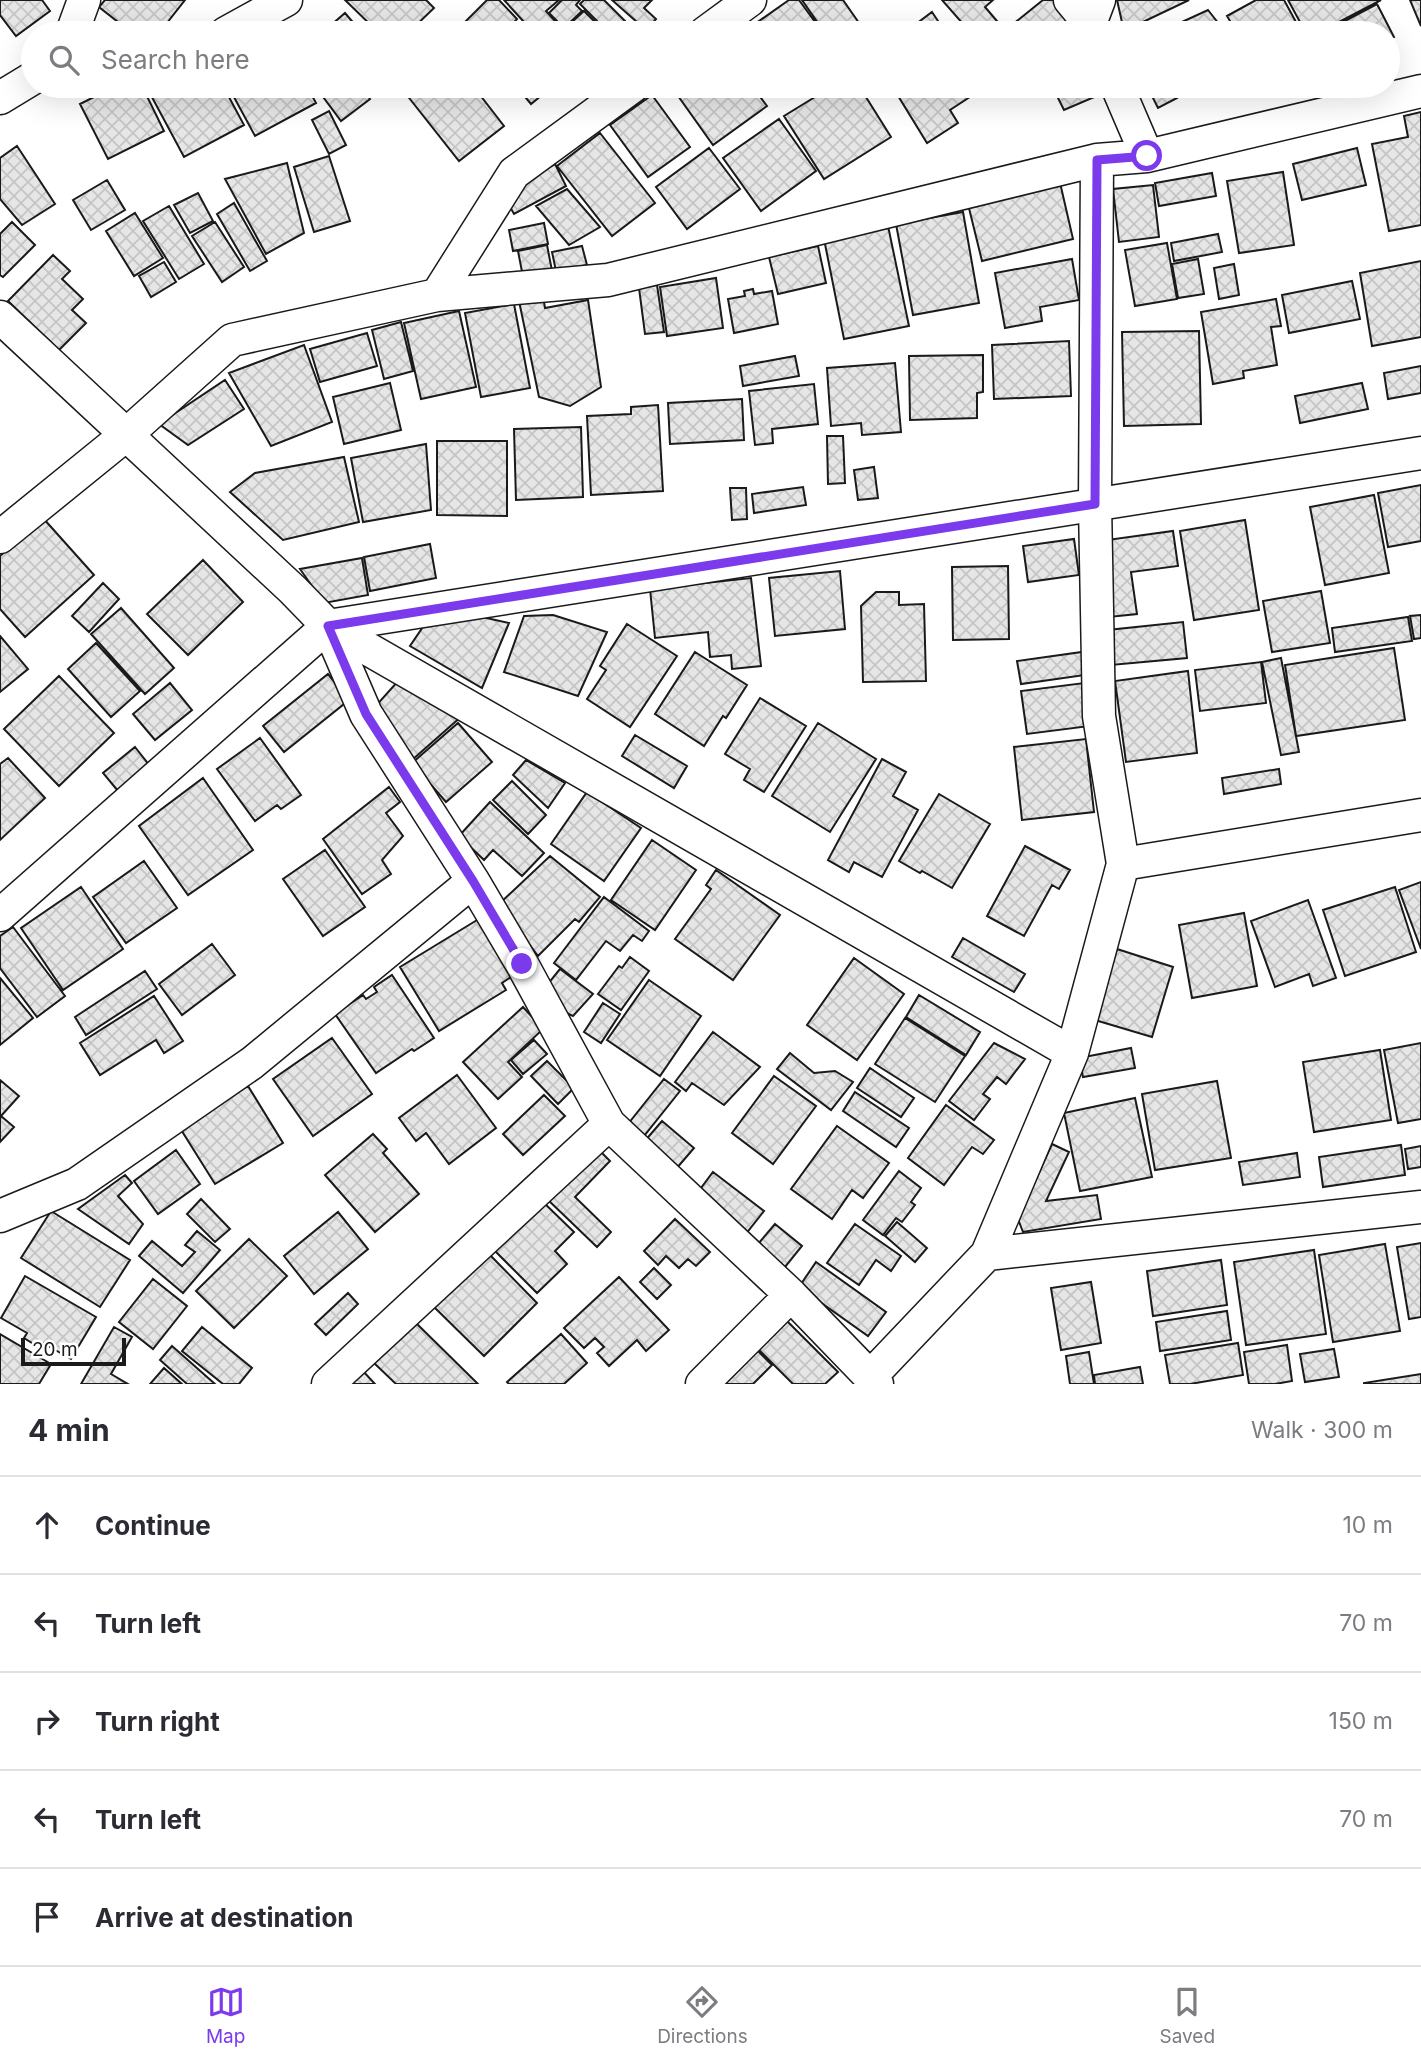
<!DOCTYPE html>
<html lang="en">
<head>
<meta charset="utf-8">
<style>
  :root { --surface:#fff; --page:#f7f7f7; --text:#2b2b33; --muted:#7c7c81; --line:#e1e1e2; --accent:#7c3aed }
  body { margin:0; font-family:Inter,sans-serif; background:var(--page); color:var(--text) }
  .scale { position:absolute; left:21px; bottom:18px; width:105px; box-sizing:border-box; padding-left:7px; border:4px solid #1a1a1a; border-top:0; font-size:19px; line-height:24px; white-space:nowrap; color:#1a1a1a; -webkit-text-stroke:5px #fff; paint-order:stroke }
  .stop { position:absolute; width:21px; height:21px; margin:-16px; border:5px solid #7c3aed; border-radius:50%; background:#fff }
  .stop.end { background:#7c3aed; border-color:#fff; box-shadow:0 2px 7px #0008 }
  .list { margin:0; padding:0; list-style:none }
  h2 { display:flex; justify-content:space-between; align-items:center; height:91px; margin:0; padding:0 28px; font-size:30px }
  h2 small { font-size:23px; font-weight:400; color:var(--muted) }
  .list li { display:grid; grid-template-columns:46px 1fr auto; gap:21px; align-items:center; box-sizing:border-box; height:98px; padding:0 28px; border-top:2px solid var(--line) }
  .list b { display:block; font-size:26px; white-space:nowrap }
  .list em { font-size:23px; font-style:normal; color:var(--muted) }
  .icon { flex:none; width:38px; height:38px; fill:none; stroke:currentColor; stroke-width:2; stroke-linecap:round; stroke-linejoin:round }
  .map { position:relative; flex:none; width:1421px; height:1384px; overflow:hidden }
  .search { position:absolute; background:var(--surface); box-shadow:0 7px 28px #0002; left:21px; right:21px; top:21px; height:77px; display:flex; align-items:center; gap:18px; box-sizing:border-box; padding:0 24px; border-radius:38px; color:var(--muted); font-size:26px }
  .sheet { height:581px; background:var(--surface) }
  nav { display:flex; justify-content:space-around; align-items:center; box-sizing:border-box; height:98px; border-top:2px solid var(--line); background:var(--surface); font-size:19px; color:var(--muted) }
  nav a { display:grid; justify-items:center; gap:4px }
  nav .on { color:var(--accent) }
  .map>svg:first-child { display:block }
  .building { fill:url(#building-cross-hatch); stroke:#1a1a1a; stroke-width:2 }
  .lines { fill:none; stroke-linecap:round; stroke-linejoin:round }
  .street-casing { stroke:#1a1a1a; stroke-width:35 }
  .street { stroke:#fff; stroke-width:32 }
  .route { stroke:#7c3aed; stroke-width:9 }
</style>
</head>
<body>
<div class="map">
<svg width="1421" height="1384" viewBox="0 0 1421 1384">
  <defs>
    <pattern id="building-cross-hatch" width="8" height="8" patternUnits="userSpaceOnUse" patternTransform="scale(1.75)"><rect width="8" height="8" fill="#e6e6e6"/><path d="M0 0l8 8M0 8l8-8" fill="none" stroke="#c5c5c5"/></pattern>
  </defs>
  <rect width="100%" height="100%" fill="#fff"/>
  <!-- building -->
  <path class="building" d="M0,0H42L50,11L16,36L0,15Z
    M105,0H185L159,33H132L99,7Z
    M345,0H426L434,8L408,33H379Z
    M487,0H499L517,19L504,33L496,25L487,33H454Z
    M504,0H559L546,11L555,21L541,33H534Z
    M562,0H580L576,5L582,11L564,28L549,13Z
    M584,0H604L637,33H609L580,4Z
    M612,0H652L644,8L656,19L646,30Z
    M789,0H799L823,33H742Z
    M802,0H843L859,23L844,33H825Z
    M942,0H993L985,7L1002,27L995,33H971Z
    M1043,0H1055L1074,23L1061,33H1002Z
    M1117,0H1189L1124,31Z
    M1256,0H1284L1302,33H1237L1227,16Z
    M1288,0H1381L1318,33H1306Z
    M1410,0H1421V26Z
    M1377,4L1394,37L1388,40V33H1322Z
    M1208,10L1226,33H1158Z
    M584,11L606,33H560Z
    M932,12L946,33H904Z
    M345,13L362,33H324L323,32Z
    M116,86H142L164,131L108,159L80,104Z
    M146,86H223L244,125L184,157Z
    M228,86H307L316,103L255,136Z
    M315,86H360L370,99L341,121Z
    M416,86H473L504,126L459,161L406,94Z
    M516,86H553L531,104Z
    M671,86H752L767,106L713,145Z
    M833,86H859L891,137L824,179L784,116Z
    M892,86H980L982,89L950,110L958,123L927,143Z
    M1052,86H1103L1106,92L1064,110Z
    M1147,86H1174L1172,87L1177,98L1158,108Z
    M652,95L690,147L648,177L610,125Z
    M329,111L346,145L329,154L312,120Z
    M1421,112V225L1389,231L1372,144L1408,137L1404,116Z
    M779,119L816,171L761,211L723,158Z
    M600,133L655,203L612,236L557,166Z
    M17,146L55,204L22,225L0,199V158Z
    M709,148L740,189L687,229L656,187Z
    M1357,148L1366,185L1302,200L1293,164Z
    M329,156L350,221L314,232L294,167Z
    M287,163L304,233L266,254L225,179Z
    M555,164L566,186L514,214L502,192Z
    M1283,172L1294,245L1239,253L1227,181Z
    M1212,173L1216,196L1159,206L1155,183Z
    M1058,174L1073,239L982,261L966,196Z
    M107,180L125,210L91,230L73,200Z
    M1153,185L1159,237L1119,242L1113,189Z
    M567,189L600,227L569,245L536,206Z
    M198,193L213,221L190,233L174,205Z
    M234,203L267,261L250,271L217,214Z
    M169,206L204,264L179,279L143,221Z
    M963,212L979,303L913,315L896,224Z
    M135,213L163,258L134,276L106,231Z
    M12,222L35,245L3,277L0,275V234Z
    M215,222L244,267L222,282L192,236Z
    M544,223L548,244L513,251L509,230Z
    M888,226L909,326L844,339L824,239Z
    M1218,234L1222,252L1174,261L1171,243Z
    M1167,243L1177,299L1135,306L1125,250Z
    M547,245L553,276L524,282L518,251Z
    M582,246L587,265L556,271L552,252Z
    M818,246L826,283L778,294L769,257Z
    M53,255L70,271L62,279L83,299L72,310L86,323L59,350L8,301Z
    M1072,259L1079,300L1040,307L1042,321L1005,328L995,273Z
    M1198,259L1204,294L1178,298L1172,264Z
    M1421,261V337L1372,346L1360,273Z
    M164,262L176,282L151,297L139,276Z
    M1234,264L1239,295L1219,299L1214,268Z
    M716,278L723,328L667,336L660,287Z
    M1352,281L1360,319L1289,333L1282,295Z
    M657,285L664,332L645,334L639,288Z
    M753,289L754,294L772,291L778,324L734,333L728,299L745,296L744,291Z
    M543,296L545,308L588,300L601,387L570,406L539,397L519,301Z
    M1276,299L1281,326L1271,327L1277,365L1243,371L1244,378L1213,384L1201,312Z
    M514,304L530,388L481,397L465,313Z
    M459,311L476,387L421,399L404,323Z
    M401,322L413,371L384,379L372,330Z
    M1199,331L1201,424L1124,426L1122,332Z
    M367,333L377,366L320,382L310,349Z
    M1069,341L1071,396L994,399L992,345Z
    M304,345L332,422L271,446L229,373Z
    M983,355V392L977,393V418L910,420L909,356Z
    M795,356L799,376L743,386L740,366Z
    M895,363L901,432L862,435L861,423L831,426L827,368Z
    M1421,366V393L1388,399L1384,373Z
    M225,380L244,409L188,445L159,424Z
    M390,383L401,430L344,444L333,397Z
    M1362,383L1368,409L1300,423L1295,396Z
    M814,384L818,424L772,429L773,443L755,445L749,391Z
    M742,399L744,440L670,444L668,403Z
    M658,405L663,491L591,495L587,416L631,414V407Z
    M581,427L583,497L516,500L514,429Z
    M827,436H843L845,483L828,484Z
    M437,441H507V516L437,515Z
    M426,444L431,510L363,522L351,458Z
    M344,457L359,522L283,540L230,492L255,473Z
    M874,467L878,498L858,500L854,470Z
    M1421,485V541L1388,547L1378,493Z
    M803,487L806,505L754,513L752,494Z
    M730,488H746L747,519L732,520Z
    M1374,495L1389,573L1325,585L1310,507Z
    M43,518L94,575L25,637L0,609V556Z
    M1245,520L1259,610L1194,620L1180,531Z
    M1173,531L1178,566L1131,572L1137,614L1109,617L1107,540Z
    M1074,539L1079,575L1028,582L1023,546Z
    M430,544L436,578L370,591L364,557Z
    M362,558L368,595L324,603L300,569Z
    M203,560L243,602L188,655L147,614Z
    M1008,566L1009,639L953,640L952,567Z
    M840,571L845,629L775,636L769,578Z
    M751,578L761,666L732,669L731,655L710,657L708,632L655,638L650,589Z
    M103,583L119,599L89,632L72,616Z
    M1321,591L1330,643L1272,652L1263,601Z
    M876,592H899V605L924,604L926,681L863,682L861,606Z
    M121,608L174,668L145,694L91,634Z
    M473,615L509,623L482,688L410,646L427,621Z
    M553,615L607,632L578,696L504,672L524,616Z
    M1421,615V638L1414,639L1410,616Z
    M1408,617L1412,641L1335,652L1332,628Z
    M1183,622L1187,658L1111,665L1108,630Z
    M627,624L677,656L630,727L587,699L606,670L600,666Z
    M0,636L28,669L0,692Z
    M96,643L140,691L111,717L68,669Z
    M1394,648L1405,720L1296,736L1285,665Z
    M695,652L747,685L726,718L723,716L704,746L655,714Z
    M1082,652L1085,675L1021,684L1017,661Z
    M1281,658L1299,752L1281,755L1262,662Z
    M1261,662L1266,703L1200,711L1195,670Z
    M1188,671L1197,753L1126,762L1115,681Z
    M328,674L349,700L284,752L263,726Z
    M59,676L114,733L59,786L4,729Z
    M399,680L462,716L412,760L373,709Z
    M170,683L192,710L155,740L133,714Z
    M1084,683L1090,726L1027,734L1021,691Z
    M760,698L806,726L764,792L744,780L750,769L725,754Z
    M458,723L492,762L446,802L412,763Z
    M818,723L876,759L830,832L772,796Z
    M635,735L687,766L674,788L622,756Z
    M260,738L301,795L281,809L277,805L255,821L217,769Z
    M1086,739L1094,812L1022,820L1014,747Z
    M135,747L150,766L118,791L103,773Z
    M8,758L45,798L0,840V764Z
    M882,759L906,772L893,796L918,810L882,877L854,862L849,872L828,860Z
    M526,760L565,783L548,808L513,775Z
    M1279,769L1281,784L1224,794L1222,778Z
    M203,778L253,850L188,895L139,826Z
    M512,781L546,815L528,834L493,800Z
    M389,787L400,802L386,813L403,836L382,860L391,874L362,894L323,839Z
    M587,792L641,828L604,881L551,844Z
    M939,794L990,824L952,888L922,871L920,873L899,861Z
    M490,802L544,853L522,876L493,850L484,860L459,836Z
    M652,840L696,870L655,930L611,900Z
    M1025,846L1070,870L1059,889L1052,885L1024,936L987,916Z
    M325,850L365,907L323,936L283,879Z
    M550,856L600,897L579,922L575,919L538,956L499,904Z
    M144,861L177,908L126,943L93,897Z
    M716,870L780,915L733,980L675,939L711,889L706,885Z
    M1421,882V949L1399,890Z
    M81,887L123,949L63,990L21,928Z
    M1395,887L1416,952L1345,976L1323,910Z
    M604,897L649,931L642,941L633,935L620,951L606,941L576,980L554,963Z
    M1308,900L1336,978L1313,986L1309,974L1275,987L1251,921Z
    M1244,913L1257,986L1192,998L1179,925Z
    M482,917L517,973L502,983L506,990L439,1031L400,967Z
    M13,927L65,996L37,1017L0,968V936Z
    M963,938L1025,974L1014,992L952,957Z
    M212,944L235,975L182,1015L159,984Z
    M1117,949L1173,967L1152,1037L1095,1020Z
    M630,957L649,971L621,1010L598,994L619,966L622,968Z
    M854,958L904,994L857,1060L807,1025Z
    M560,969L593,994L573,1016L562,1011L547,985Z
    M145,971L157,989L86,1035L75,1017Z
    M392,975L434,1038L414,1051L412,1049L376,1073L335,1014L363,995L366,999L377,992L374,987Z
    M0,978L33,1018L0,1045Z
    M649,980L701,1016L660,1076L607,1040Z
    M919,995L980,1032L966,1055L906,1017Z
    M154,996L183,1041L164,1053L156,1040L100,1075L80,1043Z
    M603,1003L620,1014L601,1043L584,1032Z
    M523,1007L543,1029L508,1062L522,1077L498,1099L463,1062Z
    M905,1018L965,1056L935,1102L875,1064Z
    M713,1032L760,1067L724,1105L692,1083L686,1091L675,1082Z
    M332,1038L372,1094L313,1136L273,1079Z
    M534,1040L547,1054L523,1074L511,1060Z
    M994,1043L1025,1059L1006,1084L997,1077L983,1094L990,1099L974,1120L949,1101Z
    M1421,1043V1119L1398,1123L1384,1050Z
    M1131,1048L1135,1068L1083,1077L1079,1058Z
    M1380,1050L1391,1120L1314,1132L1303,1062Z
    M790,1053L814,1073L835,1071L853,1082L831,1110L777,1069Z
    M547,1061L574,1088L558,1104L531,1076Z
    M870,1068L914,1098L901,1117L857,1088Z
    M457,1075L496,1128L449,1164L426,1133L416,1141L399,1118Z
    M774,1076L816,1106L773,1164L732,1133Z
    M664,1079L680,1091L644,1136L628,1124Z
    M0,1080L19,1096L1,1116L14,1127L0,1142Z
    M1217,1081L1231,1158L1155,1170L1142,1094Z
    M248,1086L283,1143L215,1184L180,1128Z
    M855,1092L909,1128L896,1147L843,1111Z
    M544,1095L565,1116L523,1155L503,1134Z
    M1135,1098L1152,1177L1080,1191L1064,1113Z
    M946,1105L994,1140L983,1154L972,1147L944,1185L908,1158Z
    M662,1121L694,1148L676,1169L644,1142Z
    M837,1126L889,1163L863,1198L852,1190L832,1219L791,1189Z
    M373,1134L387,1149L383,1153L419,1194L375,1232L325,1175Z
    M1052,1144L1069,1152L1046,1201L1097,1195L1101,1219L1023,1232L1018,1219Z
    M1401,1145L1405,1175L1323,1187L1319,1157Z
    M1421,1146V1167L1408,1169L1405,1149Z
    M597,1148L610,1161L575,1197L611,1232L597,1247L547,1199Z
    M176,1150L200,1184L158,1214L134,1181Z
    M1297,1153L1300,1177L1243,1185L1239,1162Z
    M899,1171L921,1188L911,1202L915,1205L902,1222L896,1218L883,1235L863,1220Z
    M713,1172L764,1211L745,1235L695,1196Z
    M125,1175L132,1183L118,1196L143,1224L129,1244L78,1209Z
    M201,1199L230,1229L215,1242L187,1214Z
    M542,1201L574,1232L555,1251L567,1264L537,1293L493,1249Z
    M51,1211L130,1260L100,1307L21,1258Z
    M338,1212L368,1249L314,1294L284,1256Z
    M675,1219L710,1252L696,1266L688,1259L679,1268L666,1256L658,1265L644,1251Z
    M897,1222L927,1248L915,1262L885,1236Z
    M775,1224L802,1246L785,1267L758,1244Z
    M855,1224L901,1256L891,1271L876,1260L859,1285L827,1263Z
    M197,1231L220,1250L183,1293L139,1256L152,1241L182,1266L195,1252L185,1245Z
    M249,1239L287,1276L234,1328L196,1291Z
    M1421,1243V1317L1409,1319L1397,1247Z
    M1385,1244L1400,1331L1333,1342L1319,1255Z
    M1314,1250L1326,1334L1246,1345L1234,1262Z
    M489,1254L537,1303L484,1356L432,1305Z
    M1221,1260L1227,1305L1153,1316L1147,1271Z
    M816,1262L886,1312L868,1336L799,1287Z
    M654,1268L671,1285L657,1299L640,1282Z
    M25,1276L96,1317L71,1359L43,1343L40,1348L24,1338L27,1333L1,1318Z
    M619,1277L669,1330L646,1351L637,1340L609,1366L597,1353L604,1347L595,1338L584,1348L564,1328Z
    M153,1279L187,1306L153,1349L119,1322Z
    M1091,1282L1101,1343L1061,1350L1051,1288Z
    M348,1293L358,1304L326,1335L315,1324Z
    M1227,1311L1231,1340L1160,1351L1156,1322Z
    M787,1321L838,1372L825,1384H793L758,1349Z
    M415,1322L478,1384H396L374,1363Z
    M114,1327L132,1337L111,1374L128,1384H81Z
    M202,1327L252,1368L239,1384H223L182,1351Z
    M0,1334L51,1364L39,1384H0Z
    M561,1334L587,1363L564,1384H509L507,1382Z
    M1238,1343L1243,1375L1190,1384H1170L1165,1355Z
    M1287,1345L1292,1381L1275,1384H1249L1244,1352Z
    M172,1346L215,1384H187L160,1360Z
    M756,1349L772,1365L753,1384H721Z
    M1334,1349L1339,1377L1305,1382L1300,1354Z
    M1089,1352L1094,1384H1070L1066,1356Z
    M1140,1367L1143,1384H1095L1094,1375Z
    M164,1368L182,1384H150Z
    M362,1370L375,1384H348Z
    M1421,1374V1384H1364V1383Z"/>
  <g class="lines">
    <!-- street casing -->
    <g class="street-casing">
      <path id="street" d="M1070,0L1090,24
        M72,33L84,0
        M226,33L286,0
        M705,33L750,0
        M1094,33L1090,24L1099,0
        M1117,86L1147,156
        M0,98L33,78
        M437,295L514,173L633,86
        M0,317L293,590L328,626L366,714L473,881L522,964L609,1124L791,1295L877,1384
        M0,537L127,434L232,340L437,295L608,280L1097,160
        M328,626L1072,1053
        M1123,864L1421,815
        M0,915L328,626L1421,453
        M0,1216L77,1184L252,1063L473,881
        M987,1254L1421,1207
        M870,1377L987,1254L1072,1053L1123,864L1099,716L1095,504L1097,160L1147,156L1421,91
        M328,1384L609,1124
        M702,1384L791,1295"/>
    </g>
    <!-- street -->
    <use href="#street" class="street"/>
  </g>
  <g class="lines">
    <!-- route -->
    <path class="route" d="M522,964L473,881L366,714L328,626L1095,504L1097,160L1147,156"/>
  </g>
</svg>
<div class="scale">20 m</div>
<div class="stop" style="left:1147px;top:156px"></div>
<div class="stop end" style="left:522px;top:964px"></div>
<div class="search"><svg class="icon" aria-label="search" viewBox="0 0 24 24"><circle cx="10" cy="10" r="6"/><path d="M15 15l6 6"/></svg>Search here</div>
</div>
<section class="sheet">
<h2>4 min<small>Walk · 300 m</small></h2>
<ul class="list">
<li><svg class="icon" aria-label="ahead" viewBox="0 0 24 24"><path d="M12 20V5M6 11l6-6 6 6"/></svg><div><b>Continue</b></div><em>10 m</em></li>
<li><svg class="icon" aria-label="left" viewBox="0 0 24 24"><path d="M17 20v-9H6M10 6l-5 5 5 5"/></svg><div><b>Turn left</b></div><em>70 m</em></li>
<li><svg class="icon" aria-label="right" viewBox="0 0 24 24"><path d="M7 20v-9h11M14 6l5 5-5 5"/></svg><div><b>Turn right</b></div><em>150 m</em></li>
<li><svg class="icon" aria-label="left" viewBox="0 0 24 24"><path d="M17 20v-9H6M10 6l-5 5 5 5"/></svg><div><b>Turn left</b></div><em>70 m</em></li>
<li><svg class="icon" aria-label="arrive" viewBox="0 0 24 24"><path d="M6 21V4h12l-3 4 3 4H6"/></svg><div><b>Arrive at destination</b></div></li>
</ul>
</section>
<nav>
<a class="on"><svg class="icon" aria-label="map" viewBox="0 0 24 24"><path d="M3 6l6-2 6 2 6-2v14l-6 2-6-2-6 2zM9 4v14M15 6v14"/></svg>Map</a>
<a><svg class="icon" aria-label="directions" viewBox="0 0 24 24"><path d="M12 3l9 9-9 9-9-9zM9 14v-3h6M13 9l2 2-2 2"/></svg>Directions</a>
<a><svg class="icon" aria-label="saved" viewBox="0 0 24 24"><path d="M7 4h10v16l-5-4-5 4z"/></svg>Saved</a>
</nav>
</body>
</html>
